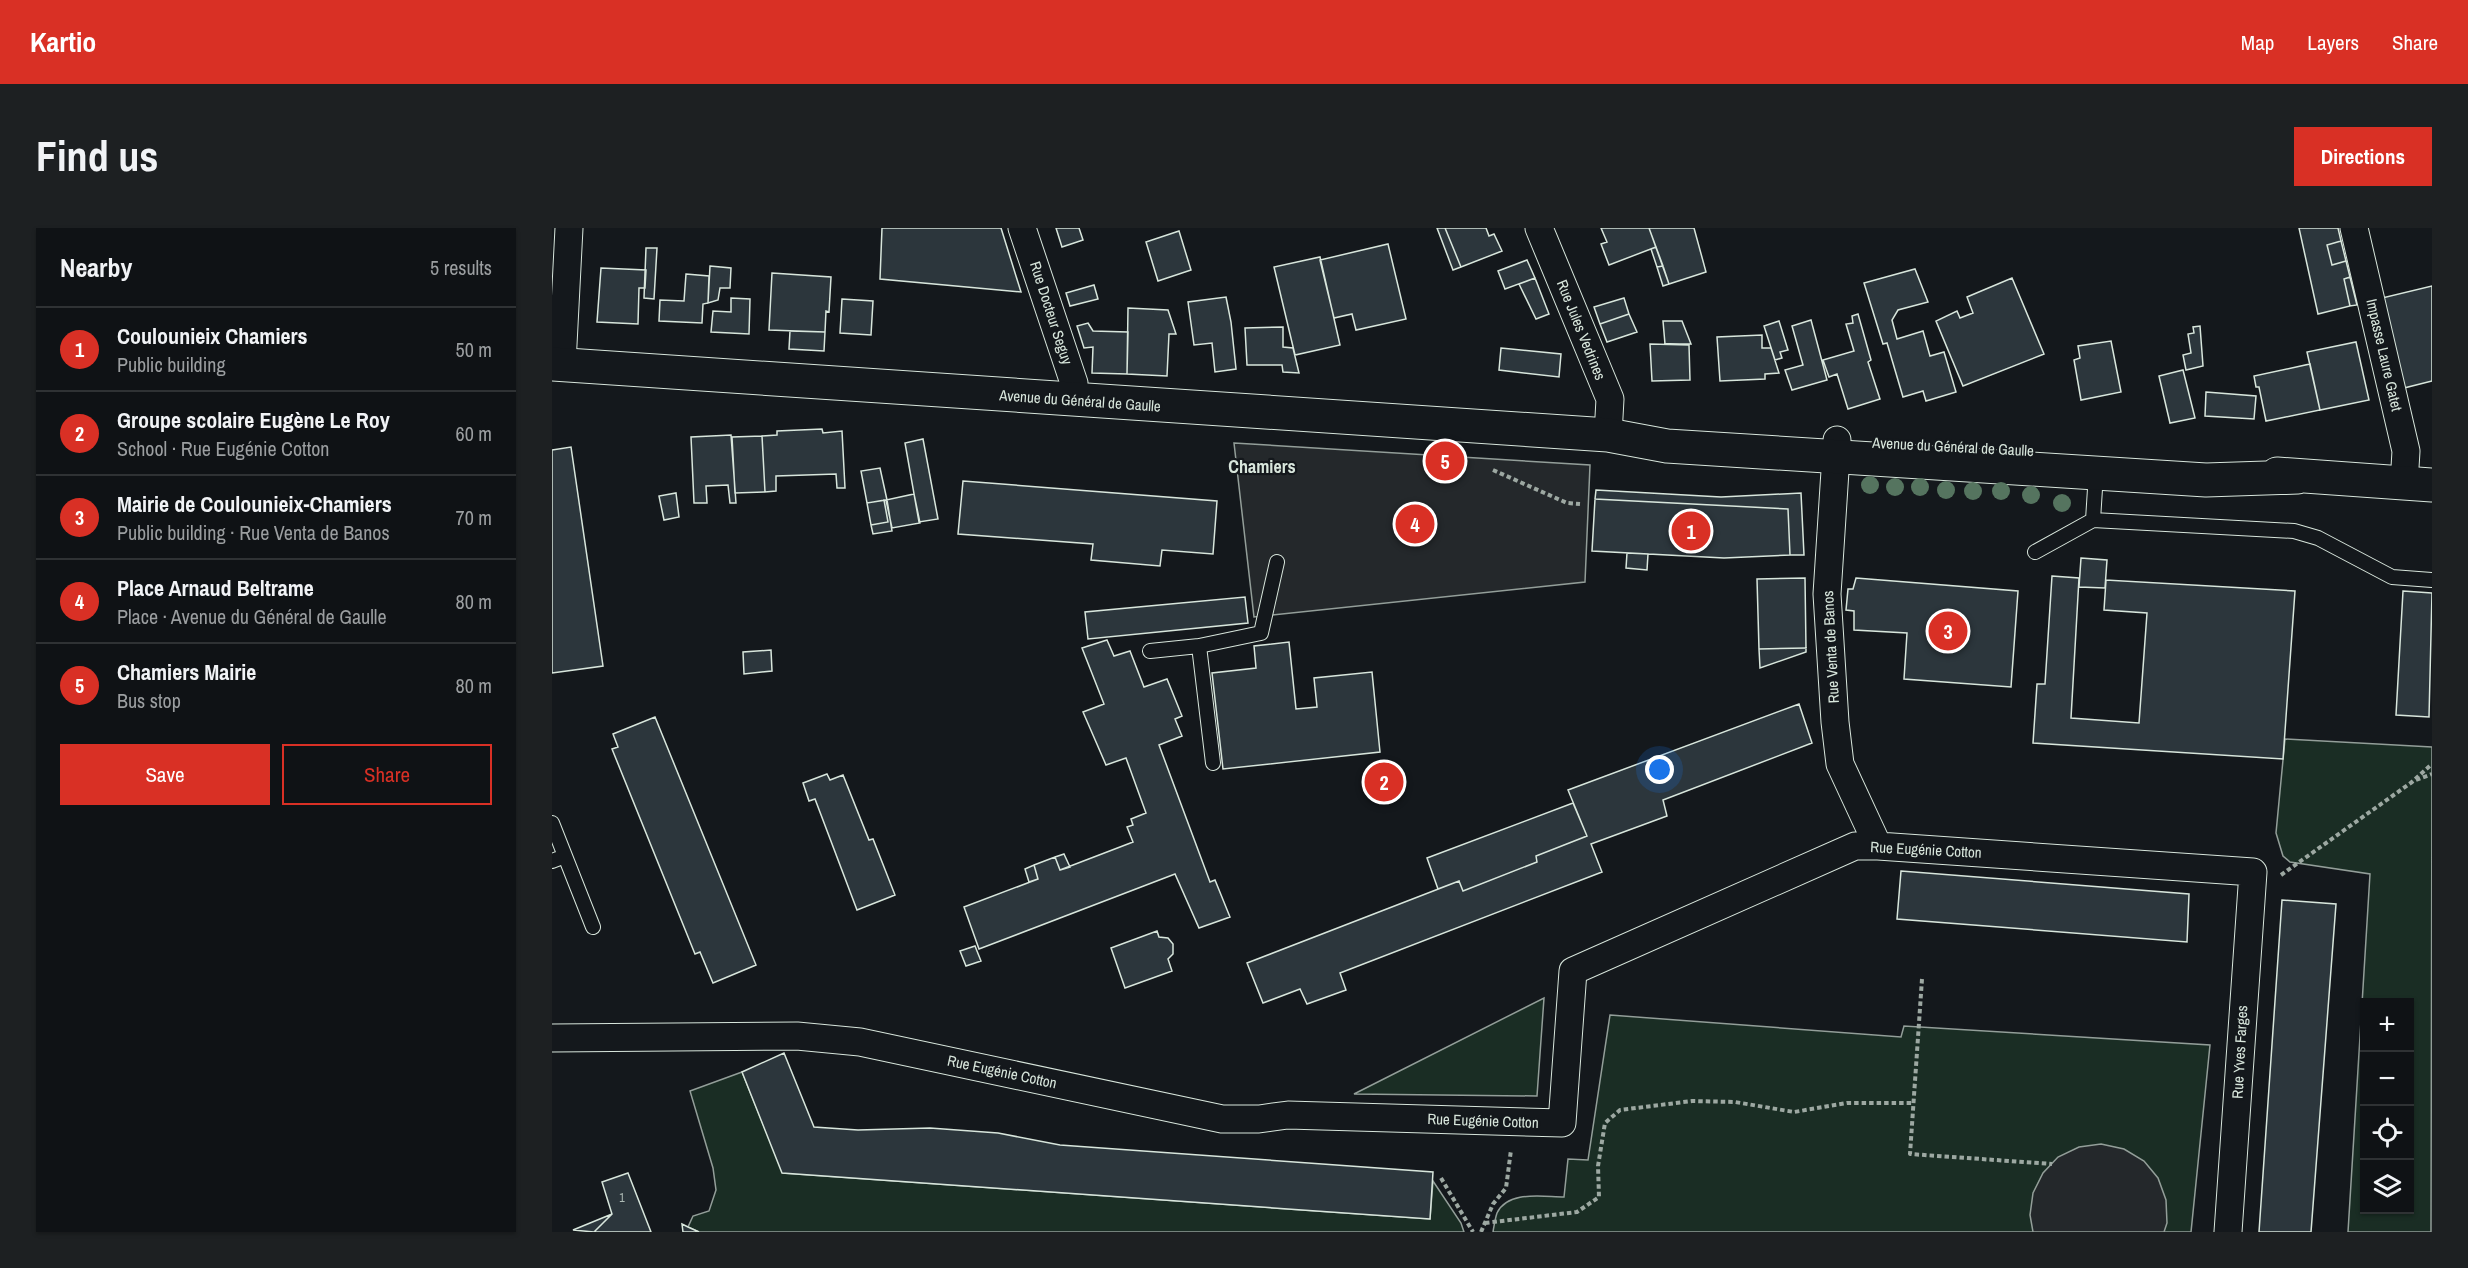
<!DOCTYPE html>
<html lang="en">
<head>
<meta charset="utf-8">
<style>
  :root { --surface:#0f1215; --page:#1d2022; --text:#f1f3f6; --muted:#9b9ea0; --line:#2f3234; --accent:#d93025 }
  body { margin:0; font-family:"Archivo Narrow",sans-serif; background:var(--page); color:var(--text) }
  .controls { position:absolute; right:18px; bottom:18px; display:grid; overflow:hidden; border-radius:0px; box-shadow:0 2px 4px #0004 }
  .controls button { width:54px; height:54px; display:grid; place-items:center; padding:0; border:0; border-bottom:2px solid var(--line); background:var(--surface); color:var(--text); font:30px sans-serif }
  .you { position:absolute; left:1108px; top:542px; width:21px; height:21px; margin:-15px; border:4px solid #fff; border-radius:50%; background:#1a73e8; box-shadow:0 0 0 9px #1a73e833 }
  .badge { display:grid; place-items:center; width:39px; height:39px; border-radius:50%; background:var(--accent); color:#fff; font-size:20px; font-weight:700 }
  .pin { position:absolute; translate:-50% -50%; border:3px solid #fff; box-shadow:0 2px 6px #0006 }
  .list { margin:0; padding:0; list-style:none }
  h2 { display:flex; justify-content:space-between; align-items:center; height:78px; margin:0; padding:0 24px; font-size:26px }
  h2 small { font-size:20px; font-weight:400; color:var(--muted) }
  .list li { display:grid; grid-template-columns:39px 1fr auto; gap:18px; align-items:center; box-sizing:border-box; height:84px; padding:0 24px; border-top:2px solid var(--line) }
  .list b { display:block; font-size:22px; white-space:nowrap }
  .list p { margin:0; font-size:20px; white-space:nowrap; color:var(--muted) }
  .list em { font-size:20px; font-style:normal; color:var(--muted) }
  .actions { display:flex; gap:12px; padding:18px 24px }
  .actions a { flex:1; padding:14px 0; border:2px solid var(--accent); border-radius:0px; text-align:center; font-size:21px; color:var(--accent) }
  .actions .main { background:var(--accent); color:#fff }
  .icon { flex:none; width:33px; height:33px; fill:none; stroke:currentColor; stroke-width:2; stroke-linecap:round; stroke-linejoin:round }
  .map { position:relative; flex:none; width:1880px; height:1004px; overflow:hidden; border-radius:0px }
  header { display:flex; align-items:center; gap:36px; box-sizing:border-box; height:84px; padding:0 30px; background:var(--accent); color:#fff }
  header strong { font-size:28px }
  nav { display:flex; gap:33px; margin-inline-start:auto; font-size:21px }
  .intro { display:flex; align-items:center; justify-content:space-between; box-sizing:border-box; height:144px; padding:0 36px }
  h1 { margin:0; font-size:42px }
  .button { padding:15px 27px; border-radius:0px; background:var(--accent); color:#fff; font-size:21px; font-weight:700 }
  main { display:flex; gap:36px; padding:0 36px }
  aside { flex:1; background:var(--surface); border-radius:0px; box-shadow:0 2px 4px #0004 }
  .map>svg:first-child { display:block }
  .green { fill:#1a2d24; stroke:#939e99; stroke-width:1.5; fill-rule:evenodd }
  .parking { fill:#24282b; stroke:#939e99; stroke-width:1.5 }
  .building { fill:#2c363c; stroke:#d8e6dc; stroke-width:1.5 }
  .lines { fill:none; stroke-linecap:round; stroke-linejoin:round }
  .service-casing { stroke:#d8e6dc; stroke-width:16 }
  .minor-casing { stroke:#d8e6dc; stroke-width:29 }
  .secondary-casing { stroke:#d8e6dc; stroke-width:35 }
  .path { stroke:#9da8a2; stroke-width:4; stroke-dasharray:4.5 3; stroke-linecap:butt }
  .service { stroke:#14181c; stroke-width:14 }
  .minor { stroke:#14181c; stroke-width:27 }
  .secondary { stroke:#14181c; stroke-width:33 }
  .tree { fill:#55745f }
  .labels { text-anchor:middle; stroke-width:4.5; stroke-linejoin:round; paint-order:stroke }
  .number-label { font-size:12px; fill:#adbab4 }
  .street-label { font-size:15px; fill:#d8e6dc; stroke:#14181c }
  .quarter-label { font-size:18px; font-weight:bold; fill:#d8e6dc; stroke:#14181c }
</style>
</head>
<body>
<header>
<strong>Kartio</strong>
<nav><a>Map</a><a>Layers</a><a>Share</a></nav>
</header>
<div class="intro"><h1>Find us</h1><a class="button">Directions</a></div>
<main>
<aside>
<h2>Nearby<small>5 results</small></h2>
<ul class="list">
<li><span class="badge">1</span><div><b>Coulounieix Chamiers</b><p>Public building</p></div><em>50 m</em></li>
<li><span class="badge">2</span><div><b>Groupe scolaire Eugène Le Roy</b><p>School · Rue Eugénie Cotton</p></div><em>60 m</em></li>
<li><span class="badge">3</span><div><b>Mairie de Coulounieix-Chamiers</b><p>Public building · Rue Venta de Banos</p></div><em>70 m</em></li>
<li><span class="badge">4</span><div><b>Place Arnaud Beltrame</b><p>Place · Avenue du Général de Gaulle</p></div><em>80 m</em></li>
<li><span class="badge">5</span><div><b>Chamiers Mairie</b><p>Bus stop</p></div><em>80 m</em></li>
</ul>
<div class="actions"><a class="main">Save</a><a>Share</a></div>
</aside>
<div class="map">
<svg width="1880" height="1004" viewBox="0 0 1880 1004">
  <rect width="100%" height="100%" fill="#14181c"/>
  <!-- green -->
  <path class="green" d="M1733,511L1880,519L1879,1004H1796L1818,646L1738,634L1731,628L1724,605ZM1812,774H1858V982H1812Z
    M992,770L985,868L802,866Z
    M1058,787L1349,809L1352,798L1658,817L1639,1004H941C942,998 943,991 945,985C956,962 991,969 1012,969L1016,931L1036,932Z
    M190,844L231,945L878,991L881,953L909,995L912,1004H147L136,999L141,988L157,983L164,962L161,940L138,863Z"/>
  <!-- parking -->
  <path class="parking" d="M682,215L1038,237L1033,354L702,389Z
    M1549,916L1572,921L1592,933L1606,950L1614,972L1615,995L1612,1004H1481L1478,987L1481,965L1491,945L1506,929L1527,919Z"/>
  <!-- building -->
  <path class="building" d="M330,0H449L469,64L328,51Z
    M504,0H527L531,12L510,19Z
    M885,0H893L909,39L901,42Z
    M893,0H934L937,8L942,6L950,23L909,39Z
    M1049,0H1097L1104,19L1057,37L1049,16L1055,14Z
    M1097,0H1142L1154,44L1117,56Z
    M1747,0H1786L1789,13L1775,17L1780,37L1794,33L1798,49L1792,51L1798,78L1766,86Z
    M627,3L639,42L606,53L594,14Z
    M1789,13L1794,33L1780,37L1775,17Z
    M836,16L854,91L804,102L800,86L782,90L768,32Z
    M1104,19L1111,38L1105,39L1099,21Z
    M94,20H105L102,71L92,70Z
    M768,29L788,117L743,127L722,39Z
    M975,32L983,50L953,61L946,43Z
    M158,38L179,40L178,60H168L166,72L156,75Z
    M1111,38L1117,56L1111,58L1105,39Z
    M49,40L94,42L93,60H87L86,96L45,94Z
    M1363,41L1376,74L1346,82L1340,92L1345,111L1371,103L1378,128L1392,124L1404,164L1374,173L1371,163L1351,169L1335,115L1331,116L1312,55Z
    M220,45L279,49L277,84L274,83L273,104L217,102Z
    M134,46L157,48L156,75L151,76L150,95L107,93L108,72L132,73Z
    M1798,49L1805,77L1798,78L1792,51Z
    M983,50L997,86L984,91L967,56Z
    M1460,50L1492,126L1411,158L1384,93L1405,83L1408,90L1421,85L1415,69Z
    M542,57L546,71L518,78L514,65Z
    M1880,58V153L1852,160L1830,70Z
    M674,69L679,94L684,141L663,144L660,115L642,117L636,74Z
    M179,70L198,71L197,106L159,104L161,83L179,84Z
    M1072,70L1077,86L1048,96L1042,79Z
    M290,71L321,73L319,107L288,105Z
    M576,80L616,82L624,106H617L615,148L575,146Z
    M1077,86L1085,104L1055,114L1048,96Z
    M1306,86L1319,132L1316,134L1328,171L1296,181L1285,146L1277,149L1271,132L1302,123L1294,96L1301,95L1300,88Z
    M1259,92L1275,152L1240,162L1233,142L1251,137L1240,98Z
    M1111,93H1130L1139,116H1113Z
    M1227,93L1236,122L1228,124L1230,130L1223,132L1212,98Z
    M536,95L541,103L576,104L575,146L540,145L541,119L532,120L525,98Z
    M1648,98L1651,138L1634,142L1631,127L1639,125L1636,106L1642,105L1641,99Z
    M731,99V119L741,120L747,145L731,144L730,137H695L693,100Z
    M238,103L273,104L272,123L237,121Z
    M1210,107V120H1219L1227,145L1213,146V151L1168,153L1165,109Z
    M1559,113L1569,164L1529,172L1522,132L1528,130L1526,118Z
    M1804,114L1817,172L1768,182L1755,124Z
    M1098,116L1137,117L1138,152L1100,153Z
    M949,120L1009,126L1007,149L947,142Z
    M1758,136L1768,182L1714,193L1707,159H1704L1702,148Z
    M1631,142L1643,190L1618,195L1607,148Z
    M1654,164L1704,168L1702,191L1653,188Z
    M270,201L271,205L290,203L293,260H285L284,246L224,248V263L213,264L210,208L225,207V203Z
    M179,207L184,275H178L176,257L154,258L155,275H142L139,209Z
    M210,208L213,264L183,265L180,209Z
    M371,211L386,291L367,294L353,215Z
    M19,219L51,438L0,445V222Z
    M328,240L335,272L315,275L309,243Z
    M411,253L665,273L661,326L610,322L608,338L539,332L541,316L406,306Z
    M1044,262L1169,269L1249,265L1252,327H1238L1236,281L1043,271Z
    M124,265L127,289L112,292L107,268Z
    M362,266L368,295L340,300L334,272Z
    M1043,271L1236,281L1238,327L1172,330L1040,323Z
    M332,272L336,294L319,297L315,275Z
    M332,272H335L340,303L321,306L319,297L336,294Z
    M1075,325L1096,326L1095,342L1074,340Z
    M1529,330L1555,332L1553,360L1527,359Z
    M1500,348L1527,350L1519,490L1587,495L1595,385L1552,382L1554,352L1743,363L1731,531L1481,515L1485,456H1493Z
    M1253,350L1254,420L1207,421L1205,351Z
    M1304,350L1466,363L1459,459L1352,451L1355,405L1302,402V383L1294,382L1296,361H1301Z
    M1851,363L1880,365L1877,489L1844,487Z
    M693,369L696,395L536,411L533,384Z
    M555,412L562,428L578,423L592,459L615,451L630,488L623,491L630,508L607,517L658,654L663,652L678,689L647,700L623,646L427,721L412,679L486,651L482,637L503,629L508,642L581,614L575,599L581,597L579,591L594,585L574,530L554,537L531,484L552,476L530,420Z
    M737,414L744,481L765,479L762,450L820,444L828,524L671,541L660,445L704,440L702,418Z
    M1254,420V424L1208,440L1207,421Z
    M219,422L220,443L192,446L191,424Z
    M1247,476L1260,515L1111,572L1115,588L1039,616L1050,644L788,745L794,762L755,776L748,761L711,775L695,735L907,653L911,663L985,634L984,628L1035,608L1016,562Z
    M103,489L204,737L161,755L148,724L143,726L60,521L66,519L61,506Z
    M275,546L278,552L291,547L317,612L321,611L343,667L305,682L263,571L257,573L251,555Z
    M1021,575L1035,608L984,628L985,634L911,663L907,653L886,661L875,630Z
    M512,626L518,639L508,642L503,629Z
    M482,637L486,651L477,654L473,641Z
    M1349,643L1637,666L1635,714L1345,691Z
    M1730,672L1784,676L1759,1004H1707Z
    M605,703L607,709L616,710L621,716V726L616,731L620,743L573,760L559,720Z
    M423,718L429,733L414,738L408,723Z
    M232,825L262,899L306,902L378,900L446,905L508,917L881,944L878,991L230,945L190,844Z
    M76,945L99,1004H42L60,986L50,954Z
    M60,986L42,1004L21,1002Z
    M130,996L136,999L147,1004H131Z"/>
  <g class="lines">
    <!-- service casing -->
    <g class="service-casing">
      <path id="service" d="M1544,245L1541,292L1742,303L1766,310L1840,349L1880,352
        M1483,324L1541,292
        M647,418L661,535
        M598,423L647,418L709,405L725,334
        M0,595L13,628L0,633
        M13,628L41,699"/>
    </g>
    <!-- minor casing -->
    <g class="minor-casing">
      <path id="minor" d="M470,0L522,155L521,172
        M987,0L1058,171L1056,207
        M1802,0L1854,223L1852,256
        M10,136L17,0
        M1285,212L1275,366L1283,494L1288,536L1326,618
        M0,810L245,808L308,814L670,891H707L736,887L1010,895L1021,743L1303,618H1326L1701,644L1676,1004"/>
    </g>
    <!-- secondary casing -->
    <g class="secondary-casing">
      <path id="secondary" d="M0,136L1056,207L1115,218L1654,252L1746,249
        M1725,246L1880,257"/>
    </g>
    <!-- path -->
    <path class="path" d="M941,242L1015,275L1028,276
      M1864,552L1880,546
      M1729,647L1860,554L1880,536
      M1370,751L1358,926L1500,936
      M889,950L921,1004
      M933,995L1025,984L1047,969L1046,938L1053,895L1068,882L1140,873L1183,874L1242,884L1295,875H1361
      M929,1004L941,976L954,960L959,922"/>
    <!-- service -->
    <use href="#service" class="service"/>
    <!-- minor -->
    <use href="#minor" class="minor"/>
    <!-- secondary -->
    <use href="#secondary" class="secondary"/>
  </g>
  <!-- trees -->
  <g class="tree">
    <circle cx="1318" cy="257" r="9"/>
    <circle cx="1343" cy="259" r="9"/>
    <circle cx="1368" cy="259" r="9"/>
    <circle cx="1394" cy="262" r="9"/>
    <circle cx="1421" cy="263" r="9"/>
    <circle cx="1449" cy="263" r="9"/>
    <circle cx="1479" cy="267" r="9"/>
    <circle cx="1510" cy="275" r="9"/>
  </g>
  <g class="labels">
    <!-- number labels -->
    <g class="number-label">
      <text x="70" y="974">1</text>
    </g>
    <!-- street labels -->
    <g class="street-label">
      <text transform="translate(499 85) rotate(72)" y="5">Rue Docteur Seguy</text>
      <text transform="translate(1029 102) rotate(68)" y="5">Rue Jules Vedrines</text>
      <text transform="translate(1832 127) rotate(77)" y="5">Impasse Laure Gatet</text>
      <text transform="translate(528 173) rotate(4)" y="5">Avenue du Général de Gaulle</text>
      <text transform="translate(1401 219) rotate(3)" y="5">Avenue du Général de Gaulle</text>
      <text transform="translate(1279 419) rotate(-93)" y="5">Rue Venta de Banos</text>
      <text transform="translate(1374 622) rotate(3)" y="5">Rue Eugénie Cotton</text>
      <text transform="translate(1688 824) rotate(-87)" y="5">Rue Yves Farges</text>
      <text transform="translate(450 844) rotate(12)" y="5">Rue Eugénie Cotton</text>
      <text transform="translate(931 893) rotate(2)" y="5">Rue Eugénie Cotton</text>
    </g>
    <!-- quarter labels -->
    <g class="quarter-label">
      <text x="710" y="245">Chamiers</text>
    </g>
  </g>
</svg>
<div class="controls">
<button>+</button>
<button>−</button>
<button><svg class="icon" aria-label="locate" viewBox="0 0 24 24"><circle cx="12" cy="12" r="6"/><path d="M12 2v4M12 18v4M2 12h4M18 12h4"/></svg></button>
<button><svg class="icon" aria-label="layers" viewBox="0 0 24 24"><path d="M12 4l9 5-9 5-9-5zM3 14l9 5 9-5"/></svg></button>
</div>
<div class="you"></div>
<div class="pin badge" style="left:1139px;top:303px">1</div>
<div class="pin badge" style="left:832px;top:554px">2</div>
<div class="pin badge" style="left:1396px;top:403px">3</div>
<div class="pin badge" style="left:863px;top:296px">4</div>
<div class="pin badge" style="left:893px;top:233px">5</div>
</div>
</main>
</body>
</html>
